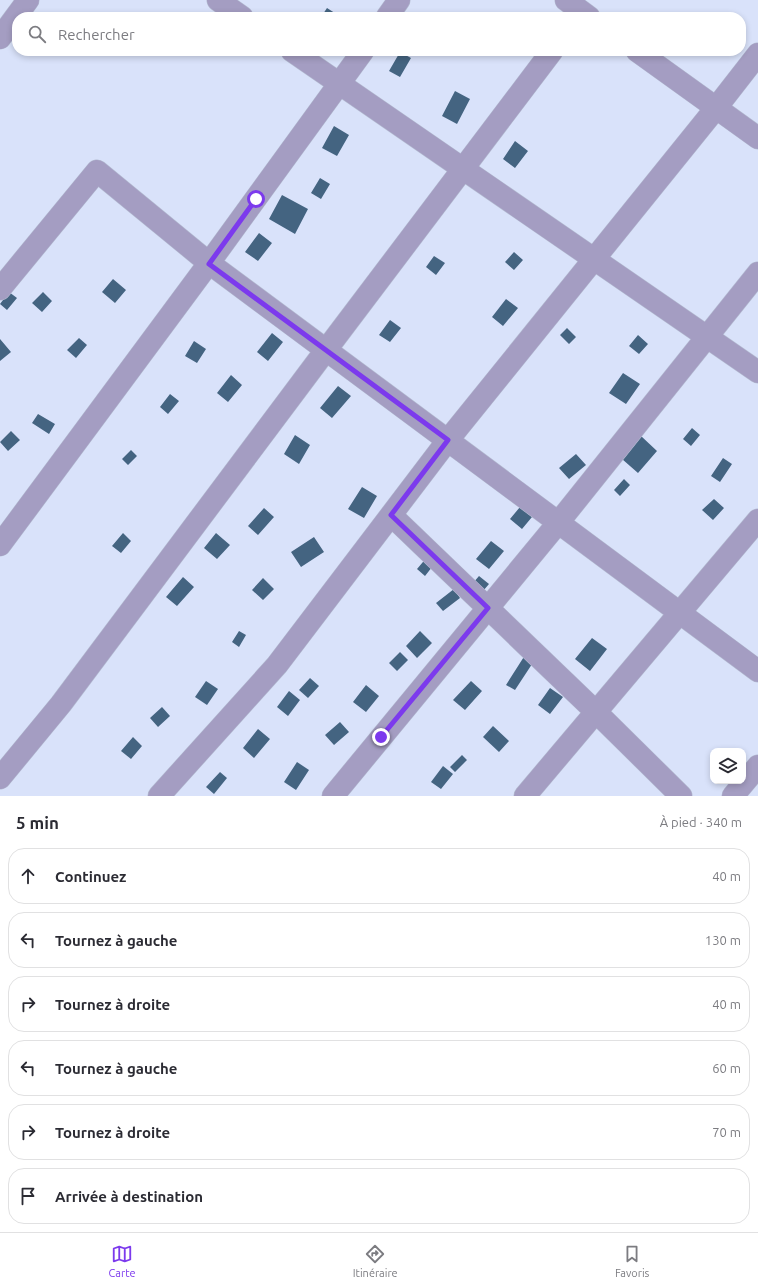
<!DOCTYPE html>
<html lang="fr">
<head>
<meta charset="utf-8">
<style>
  :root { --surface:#fff; --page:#f7f7f7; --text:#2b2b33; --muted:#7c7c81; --line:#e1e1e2; --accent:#7c3aed }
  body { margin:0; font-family:Ubuntu,sans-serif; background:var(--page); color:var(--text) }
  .controls { position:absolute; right:12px; bottom:12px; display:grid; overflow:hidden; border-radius:8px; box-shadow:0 2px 6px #0003 }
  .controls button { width:36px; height:36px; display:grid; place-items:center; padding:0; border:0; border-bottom:1px solid var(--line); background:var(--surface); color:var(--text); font:20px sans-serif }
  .stop { position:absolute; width:12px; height:12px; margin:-9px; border:3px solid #7c3aed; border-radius:50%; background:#fff }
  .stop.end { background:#7c3aed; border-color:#fff; box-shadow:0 1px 4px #0008 }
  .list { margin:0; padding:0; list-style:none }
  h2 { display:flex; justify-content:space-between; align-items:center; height:52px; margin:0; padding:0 16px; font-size:17px }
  h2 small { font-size:13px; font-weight:400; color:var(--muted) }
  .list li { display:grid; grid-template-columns:26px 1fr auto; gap:12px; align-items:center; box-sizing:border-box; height:56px; margin:0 8px 8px; padding:0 8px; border:1px solid var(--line); border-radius:16px }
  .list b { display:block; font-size:15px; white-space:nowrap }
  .list em { font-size:13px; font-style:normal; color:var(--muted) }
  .icon { flex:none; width:22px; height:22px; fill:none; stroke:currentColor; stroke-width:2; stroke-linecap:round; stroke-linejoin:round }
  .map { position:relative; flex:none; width:758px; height:796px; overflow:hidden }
  .search { position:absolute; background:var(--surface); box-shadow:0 2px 6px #0003; left:12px; right:12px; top:12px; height:44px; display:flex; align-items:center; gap:10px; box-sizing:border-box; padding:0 14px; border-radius:16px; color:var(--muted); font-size:15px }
  .sheet { height:436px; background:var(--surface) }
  nav { display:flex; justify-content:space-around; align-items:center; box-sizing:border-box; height:56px; border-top:1px solid var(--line); background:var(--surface); font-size:11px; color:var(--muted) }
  nav a { display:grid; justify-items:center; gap:2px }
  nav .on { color:var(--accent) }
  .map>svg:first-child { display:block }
  .building { fill:#446481 }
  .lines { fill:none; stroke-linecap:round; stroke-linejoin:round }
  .minor-casing { stroke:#b5bdd2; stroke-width:23 }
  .minor { stroke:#a49dc2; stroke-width:22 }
  .route { stroke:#7c3aed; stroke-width:5 }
</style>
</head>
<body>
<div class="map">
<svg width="758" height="796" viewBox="0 0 758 796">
  <rect width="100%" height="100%" fill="#d9e2fa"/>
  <!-- building -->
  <path class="building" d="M327,8L341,17H321Z
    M400,52L411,58L400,77L389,71Z
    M455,91L470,99L457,124L442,116Z
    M334,126L349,135L337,156L322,148Z
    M515,141L528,151L515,168L503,159Z
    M320,178L330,184L321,199L311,193Z
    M282,195L308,209L295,234L269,219Z
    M259,233L272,243L258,261L245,252Z
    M514,252L523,260L514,270L505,262Z
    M434,256L445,263L436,275L426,267Z
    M113,279L126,290L115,303L102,292Z
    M9,292L17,298L7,310L0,304Z
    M43,292L52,301L42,312L32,303Z
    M506,299L518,308L503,326L492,317Z
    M390,320L401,328L390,342L379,335Z
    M567,328L576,337L569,344L560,335Z
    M272,333L283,342L268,361L257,352Z
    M638,335L648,344L639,354L629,346Z
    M79,338L87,345L76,358L67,350Z
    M0,339L11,352L0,361Z
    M194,341L206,349L197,363L185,356Z
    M623,373L640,384L626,404L609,393Z
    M231,375L242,385L228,402L217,393Z
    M338,386L351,396L332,418L320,408Z
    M170,394L179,401L168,414L160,407Z
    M38,414L55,424L49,434L32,423Z
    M692,428L700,435L691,446L683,439Z
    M11,431L20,440L8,451L0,442Z
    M295,435L310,445L299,464L284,454Z
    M641,436L657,451L638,473L622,459Z
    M131,450L137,456L128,465L122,459Z
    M576,454L586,465L569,479L559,468Z
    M723,458L732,464L720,482L711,476Z
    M624,479L630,485L620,496L614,490Z
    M362,487L377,496L364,518L348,509Z
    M714,499L724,508L713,520L702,510Z
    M520,507L532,517L522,529L510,519Z
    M264,508L274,517L258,535L248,526Z
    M123,533L131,541L121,553L112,546Z
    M216,533L230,545L217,559L204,548Z
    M314,537L324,552L301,567L291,552Z
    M491,541L504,551L489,569L476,559Z
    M428,556L436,562L425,576L417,569Z
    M479,576L489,584L483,591L473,583Z
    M183,577L194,587L177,606L166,597Z
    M263,578L274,589L263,600L252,590Z
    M454,589L460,598L443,611L436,603Z
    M239,631L246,635L239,647L232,642Z
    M420,631L432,643L417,658L406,646Z
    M592,638L607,649L590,671L575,659Z
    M400,652L408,660L397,671L389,663Z
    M527,652L536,658L515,690L506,685Z
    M310,678L319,686L308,698L299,690Z
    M206,681L218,689L207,705L195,697Z
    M471,681L482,691L465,710L453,700Z
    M366,685L379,696L366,712L353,702Z
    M550,688L563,697L550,714L538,705Z
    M289,691L300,700L288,716L277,707Z
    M162,707L170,716L158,727L150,718Z
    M340,722L349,732L334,745L325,735Z
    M493,726L509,741L499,752L483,737Z
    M258,729L270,739L254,758L243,748Z
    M133,737L142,746L131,759L121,751Z
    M462,755L467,760L455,772L450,767Z
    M297,762L309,770L296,790L284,782Z
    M443,766L453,774L441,789L431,782Z
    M220,772L227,778L214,794L206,787Z"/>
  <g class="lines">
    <!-- minor casing -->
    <g class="minor-casing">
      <path id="minor" d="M218,0L242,17
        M566,0L589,17
        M387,17L399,0
        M0,38L28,0
        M292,51L758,372
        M637,51L758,138
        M0,289L97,171L209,263L758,671
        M391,515L596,712L681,796
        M0,545L209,263L363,51
        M0,778L61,704L326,350L552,51
        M159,796L277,665L448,440L716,108L758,54
        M333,796L558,523L758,273
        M525,796L758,520
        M733,796L758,766"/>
    </g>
    <!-- minor -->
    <use href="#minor" class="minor"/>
  </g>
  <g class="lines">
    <!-- route -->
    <path class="route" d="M256,199L209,264L448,440L391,515L488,608L381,737"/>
  </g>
</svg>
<div class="controls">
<button><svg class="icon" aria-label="layers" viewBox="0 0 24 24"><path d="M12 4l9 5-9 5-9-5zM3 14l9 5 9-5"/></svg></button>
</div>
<div class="stop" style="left:256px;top:199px"></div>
<div class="stop end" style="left:381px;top:737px"></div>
<div class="search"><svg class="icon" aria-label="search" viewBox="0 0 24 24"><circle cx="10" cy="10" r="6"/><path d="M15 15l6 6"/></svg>Rechercher</div>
</div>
<section class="sheet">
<h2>5 min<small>À pied · 340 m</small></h2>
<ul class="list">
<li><svg class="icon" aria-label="ahead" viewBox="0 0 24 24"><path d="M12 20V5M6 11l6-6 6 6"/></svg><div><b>Continuez</b></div><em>40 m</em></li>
<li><svg class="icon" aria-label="left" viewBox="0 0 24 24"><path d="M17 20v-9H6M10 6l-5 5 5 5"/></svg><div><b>Tournez à gauche</b></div><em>130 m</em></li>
<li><svg class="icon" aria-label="right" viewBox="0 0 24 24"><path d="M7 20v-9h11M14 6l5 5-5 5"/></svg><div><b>Tournez à droite</b></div><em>40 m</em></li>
<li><svg class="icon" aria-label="left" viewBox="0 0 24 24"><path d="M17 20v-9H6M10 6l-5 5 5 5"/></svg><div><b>Tournez à gauche</b></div><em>60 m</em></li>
<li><svg class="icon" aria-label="right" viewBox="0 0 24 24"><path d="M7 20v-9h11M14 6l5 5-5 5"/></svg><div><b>Tournez à droite</b></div><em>70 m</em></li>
<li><svg class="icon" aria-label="arrive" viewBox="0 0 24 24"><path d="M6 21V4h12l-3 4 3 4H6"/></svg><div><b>Arrivée à destination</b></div></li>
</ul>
</section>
<nav>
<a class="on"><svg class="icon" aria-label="map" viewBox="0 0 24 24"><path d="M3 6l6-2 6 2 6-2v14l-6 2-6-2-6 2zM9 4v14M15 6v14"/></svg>Carte</a>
<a><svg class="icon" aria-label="directions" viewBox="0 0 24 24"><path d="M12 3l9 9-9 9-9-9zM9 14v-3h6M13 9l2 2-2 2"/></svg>Itinéraire</a>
<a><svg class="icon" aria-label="saved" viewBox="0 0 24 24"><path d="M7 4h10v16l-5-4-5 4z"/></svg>Favoris</a>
</nav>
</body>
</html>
